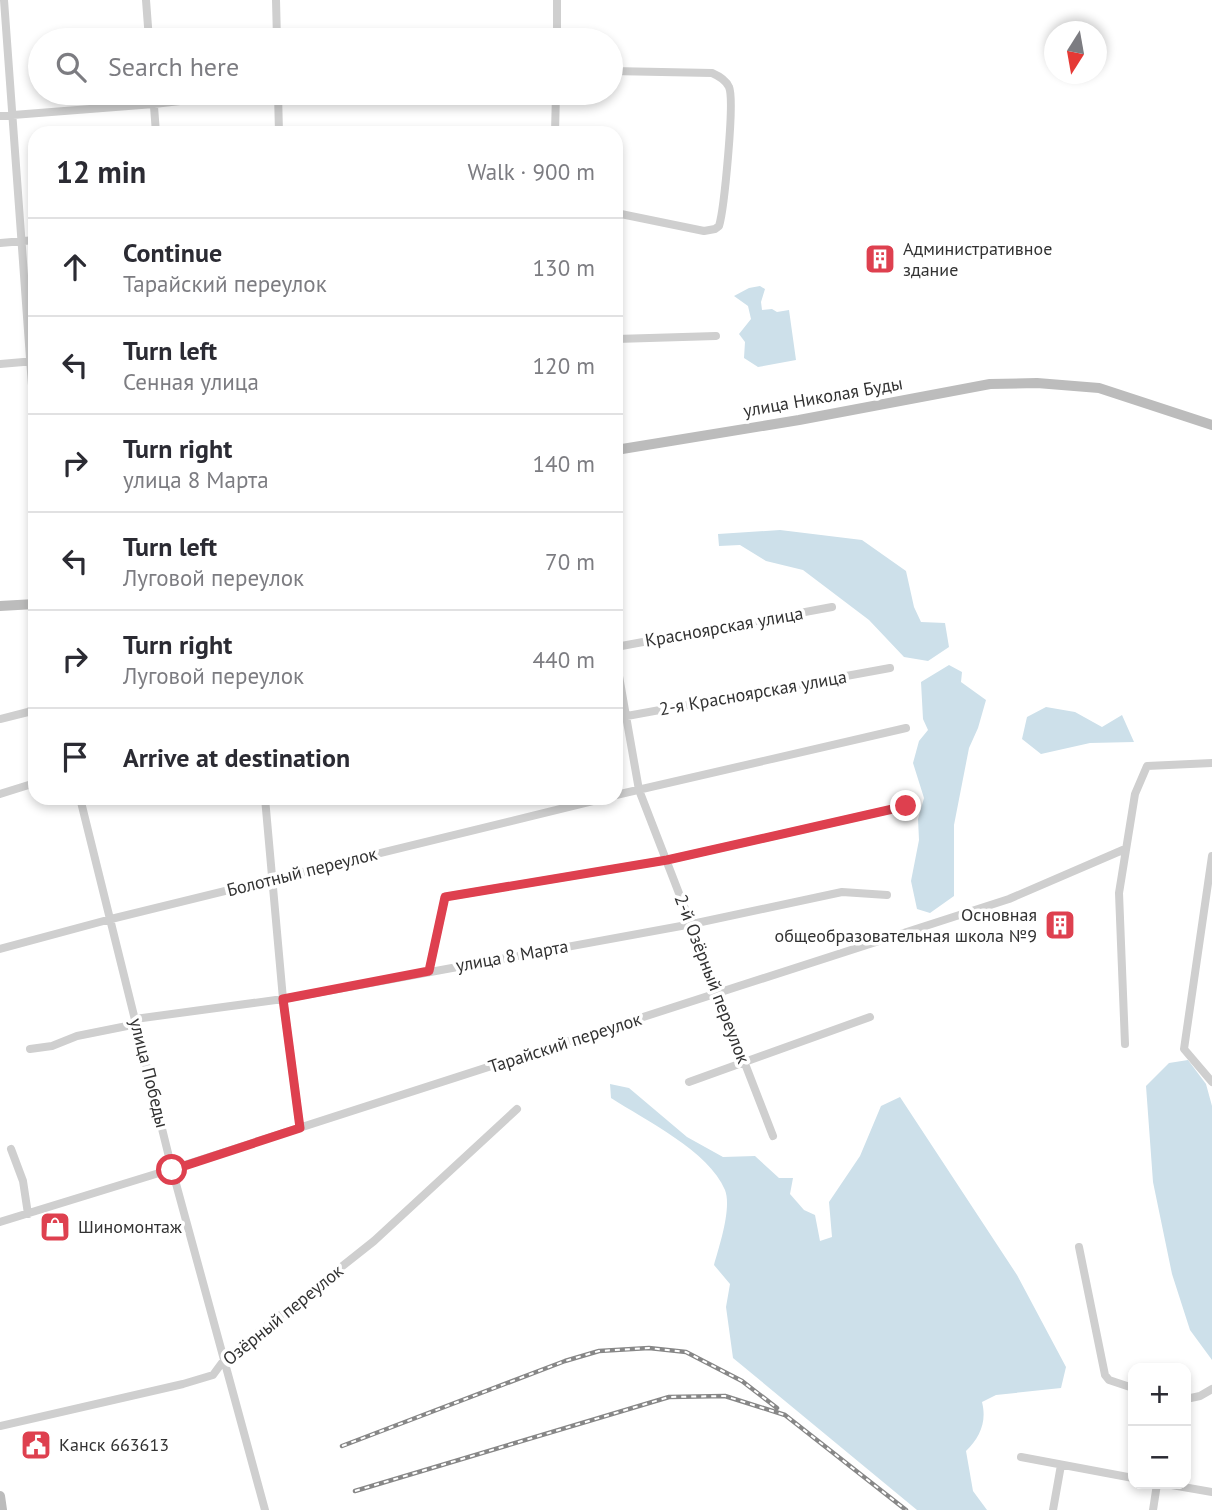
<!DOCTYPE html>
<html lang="en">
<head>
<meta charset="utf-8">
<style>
  :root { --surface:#fff; --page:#f2f2f3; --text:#2b2b33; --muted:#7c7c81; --line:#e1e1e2 }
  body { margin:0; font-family:"PT Sans",sans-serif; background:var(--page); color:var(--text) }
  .controls { position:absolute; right:21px; bottom:21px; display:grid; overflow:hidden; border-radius:14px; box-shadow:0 4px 10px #0003 }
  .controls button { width:63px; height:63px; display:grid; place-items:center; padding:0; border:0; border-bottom:2px solid var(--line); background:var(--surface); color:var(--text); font:35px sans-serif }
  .compass { position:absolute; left:1044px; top:21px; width:63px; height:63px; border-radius:50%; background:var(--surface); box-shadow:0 4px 10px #0003; rotate:191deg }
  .stop { position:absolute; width:21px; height:21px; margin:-16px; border:5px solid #de404f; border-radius:50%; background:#fff }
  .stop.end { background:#de404f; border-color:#fff; box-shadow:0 2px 7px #0008 }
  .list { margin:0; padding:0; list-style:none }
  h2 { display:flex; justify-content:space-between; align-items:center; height:91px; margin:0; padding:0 28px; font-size:30px }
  h2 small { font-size:23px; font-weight:400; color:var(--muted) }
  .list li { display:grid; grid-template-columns:46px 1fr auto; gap:21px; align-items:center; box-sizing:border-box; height:98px; padding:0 28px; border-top:2px solid var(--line) }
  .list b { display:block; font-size:26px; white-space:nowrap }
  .list p { margin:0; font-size:23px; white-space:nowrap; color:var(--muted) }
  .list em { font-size:23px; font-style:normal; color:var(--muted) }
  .icon { flex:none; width:38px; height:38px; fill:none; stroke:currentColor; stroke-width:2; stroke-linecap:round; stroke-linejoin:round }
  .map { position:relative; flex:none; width:1212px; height:1510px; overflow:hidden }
  .search { position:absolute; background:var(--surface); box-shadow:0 4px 10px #0003; left:28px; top:28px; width:595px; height:77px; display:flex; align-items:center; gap:18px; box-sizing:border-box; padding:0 24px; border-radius:38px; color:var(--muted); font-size:26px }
  .panel { position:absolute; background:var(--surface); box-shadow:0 4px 10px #0003; left:28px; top:126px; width:595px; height:679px; border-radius:21px }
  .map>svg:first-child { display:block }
  .water { fill:#cde0ea }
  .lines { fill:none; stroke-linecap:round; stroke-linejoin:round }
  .street { stroke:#cfcfcf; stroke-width:8 }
  .secondary { stroke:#bcbcbc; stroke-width:10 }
  .rail-casing { stroke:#878787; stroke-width:4.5 }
  .rail { stroke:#fff; stroke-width:2; stroke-dasharray:5; stroke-linecap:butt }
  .route { stroke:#de404f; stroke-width:9 }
  .labels { text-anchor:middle; stroke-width:7; stroke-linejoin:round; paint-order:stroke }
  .poi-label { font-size:18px; fill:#323232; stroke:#fff; text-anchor:start }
  .street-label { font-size:18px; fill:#323232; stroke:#fff }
</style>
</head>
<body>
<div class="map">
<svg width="1212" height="1510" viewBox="0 0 1212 1510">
  <rect width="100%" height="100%" fill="#fff"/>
  <!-- water -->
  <path class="water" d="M760,286L765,289L761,302L762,310L772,309L777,312L789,310L796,360L758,367L744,358L745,342L739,334L751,319L748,306L734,296L749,288Z
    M780,530L862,540L906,571L914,607L921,622L945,623L949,647L928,661L904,657L869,620L803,570L766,561L740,545L719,546L718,534Z
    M949,665L962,672L961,682L986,700L978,728L969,748L954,825V896L930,913L917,909L911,881L919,840L918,819L924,798L913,763L919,741L928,730L923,719L921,682Z
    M1046,707L1075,712L1102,727L1122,715L1134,742L1090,743L1041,754L1022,739L1027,717Z
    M1188,1060L1206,1084L1212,1106V1360L1190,1330L1172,1274L1153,1182L1146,1086L1169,1063Z
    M610,1084L629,1088L687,1137L723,1157L755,1156L779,1178H793L790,1194L804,1210L815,1215L820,1241L832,1237L829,1202L860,1156L881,1106L900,1097L1017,1275L1066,1367L1061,1388L996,1395L982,1402C987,1422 980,1437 966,1451L973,1491L987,1510H917L733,1358L726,1307L730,1284L714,1265C719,1247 732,1208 725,1190C709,1151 645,1120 611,1098Z"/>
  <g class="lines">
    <!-- street -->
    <path class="street" d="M4,0L35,427
      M146,0L149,40
      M276,0L277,40
      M557,40V0
      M611,71L712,73C719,76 726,80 729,87C735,100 724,210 719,226L715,229L704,231L616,213
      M153,93L156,133
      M278,93L279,133
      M0,116L154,104L250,93
      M555,133L556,93
      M0,243L35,240
      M616,339L716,336
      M0,364L35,361
      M616,647L832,607
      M616,659L639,790L773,1136
      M616,718L890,668
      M0,719L28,712L35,708
      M0,794L35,783
      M616,795L906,728
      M80,798L172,1169L265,1510
      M265,798L283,999L300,1128
      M1212,856L1184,1049L1212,1082
      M0,949L111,919L605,798
      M429,971L445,897L667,860L906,806
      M135,1019L283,999L692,924L842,892L887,895
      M1125,1044L1119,893L1135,794L1147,766L1212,763
      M30,1049L52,1046L77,1036L137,1024
      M689,1082L870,1017
      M11,1149L23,1181L28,1214
      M0,1222L172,1169L1009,899L1125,849
      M1079,1247L1105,1375L1109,1380L1133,1388
      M1186,1399L1200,1396L1212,1389
      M0,1426L183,1384L213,1375L224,1360L374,1241L517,1109
      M1021,1457L1133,1478
      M1166,1484L1212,1492
      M1053,1510L1061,1465
      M1153,1510L1157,1484"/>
    <!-- secondary -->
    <path class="secondary" d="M616,450L799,420L990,384L1037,383L1099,388L1212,425
      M0,606L35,604
      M0,1496L2,1510"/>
    <!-- rail casing -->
    <g class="rail-casing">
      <path id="rail" d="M342,1446L565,1361L599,1351L649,1348L686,1352L742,1381L777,1408
        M355,1491L669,1397L725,1396L785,1415L906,1510"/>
    </g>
    <!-- rail -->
    <use href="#rail" class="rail"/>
  </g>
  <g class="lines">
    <!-- route -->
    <path class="route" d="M172,1170L300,1128L283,999L429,971L445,897L667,860L906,806"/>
  </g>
  <!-- icons -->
  <defs>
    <g id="building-square" transform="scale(1.575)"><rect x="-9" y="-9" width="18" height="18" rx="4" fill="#de404f" stroke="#fff"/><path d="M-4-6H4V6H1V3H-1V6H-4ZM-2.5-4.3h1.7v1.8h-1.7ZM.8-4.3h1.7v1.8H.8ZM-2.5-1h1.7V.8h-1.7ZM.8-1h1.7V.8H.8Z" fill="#fff"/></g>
    <g id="shop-square" transform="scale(1.575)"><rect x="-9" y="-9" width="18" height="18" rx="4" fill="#de404f" stroke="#fff"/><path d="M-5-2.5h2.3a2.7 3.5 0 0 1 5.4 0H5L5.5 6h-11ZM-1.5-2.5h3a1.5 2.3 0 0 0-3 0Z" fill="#fff"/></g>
    <g id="civic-square" transform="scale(1.575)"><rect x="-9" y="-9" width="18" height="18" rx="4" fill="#de404f" stroke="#fff"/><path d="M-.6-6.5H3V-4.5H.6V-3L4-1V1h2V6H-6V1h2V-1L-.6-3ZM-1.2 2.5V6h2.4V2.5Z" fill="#fff"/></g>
  </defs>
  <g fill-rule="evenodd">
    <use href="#building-square" x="880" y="259"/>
    <use href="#building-square" x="1060" y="925"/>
    <use href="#shop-square" x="55" y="1227"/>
    <use href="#civic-square" x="36" y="1445"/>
  </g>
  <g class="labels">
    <!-- poi labels -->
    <g class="poi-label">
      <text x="903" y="255">Административное<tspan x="903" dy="21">здание</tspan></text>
      <text x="1037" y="921" text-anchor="end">Основная<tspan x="1037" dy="21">общеобразовательная школа №9</tspan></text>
      <text x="78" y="1233">Шиномонтаж</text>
      <text x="59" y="1451">Канск 663613</text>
    </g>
    <!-- street labels -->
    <g class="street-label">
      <text transform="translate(823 397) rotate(-10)" y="6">улица Николая Буды</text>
      <text transform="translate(724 627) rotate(-10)" y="6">Красноярская улица</text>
      <text transform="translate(753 693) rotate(-10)" y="6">2-я Красноярская улица</text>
      <text transform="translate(302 872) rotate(-14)" y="6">Болотный переулок</text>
      <text transform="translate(512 956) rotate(-10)" y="6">улица 8 Марта</text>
      <text transform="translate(712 979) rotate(69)" y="6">2-й Озёрный переулок</text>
      <text transform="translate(565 1043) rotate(-18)" y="6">Тарайский переулок</text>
      <text transform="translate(149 1073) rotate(76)" y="6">улица Победы</text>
      <text transform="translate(283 1315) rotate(-39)" y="6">Озёрный переулок</text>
    </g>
  </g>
</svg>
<div class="controls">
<button>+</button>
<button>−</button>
</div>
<svg class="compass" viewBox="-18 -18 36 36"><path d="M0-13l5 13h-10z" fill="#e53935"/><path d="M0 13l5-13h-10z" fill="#7c7c81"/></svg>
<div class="stop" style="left:172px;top:1170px"></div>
<div class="stop end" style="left:906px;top:806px"></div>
<div class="search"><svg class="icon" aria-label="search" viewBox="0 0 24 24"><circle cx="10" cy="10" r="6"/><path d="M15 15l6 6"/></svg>Search here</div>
<section class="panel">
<h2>12 min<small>Walk · 900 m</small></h2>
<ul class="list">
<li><svg class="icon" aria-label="ahead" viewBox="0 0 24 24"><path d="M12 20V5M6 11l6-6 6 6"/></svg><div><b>Continue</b><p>Тарайский переулок</p></div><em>130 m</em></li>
<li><svg class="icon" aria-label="left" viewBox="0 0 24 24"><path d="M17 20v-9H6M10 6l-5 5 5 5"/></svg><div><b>Turn left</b><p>Сенная улица</p></div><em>120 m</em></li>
<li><svg class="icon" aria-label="right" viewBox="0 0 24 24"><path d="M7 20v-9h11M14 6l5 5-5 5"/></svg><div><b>Turn right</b><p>улица 8 Марта</p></div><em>140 m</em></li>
<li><svg class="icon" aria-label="left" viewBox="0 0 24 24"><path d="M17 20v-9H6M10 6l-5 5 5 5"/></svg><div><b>Turn left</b><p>Луговой переулок</p></div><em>70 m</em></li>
<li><svg class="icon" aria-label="right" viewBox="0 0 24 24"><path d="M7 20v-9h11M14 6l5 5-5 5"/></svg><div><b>Turn right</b><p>Луговой переулок</p></div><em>440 m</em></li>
<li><svg class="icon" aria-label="arrive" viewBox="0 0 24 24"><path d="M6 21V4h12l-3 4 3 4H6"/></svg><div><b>Arrive at destination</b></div></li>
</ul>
</section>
</div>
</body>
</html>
